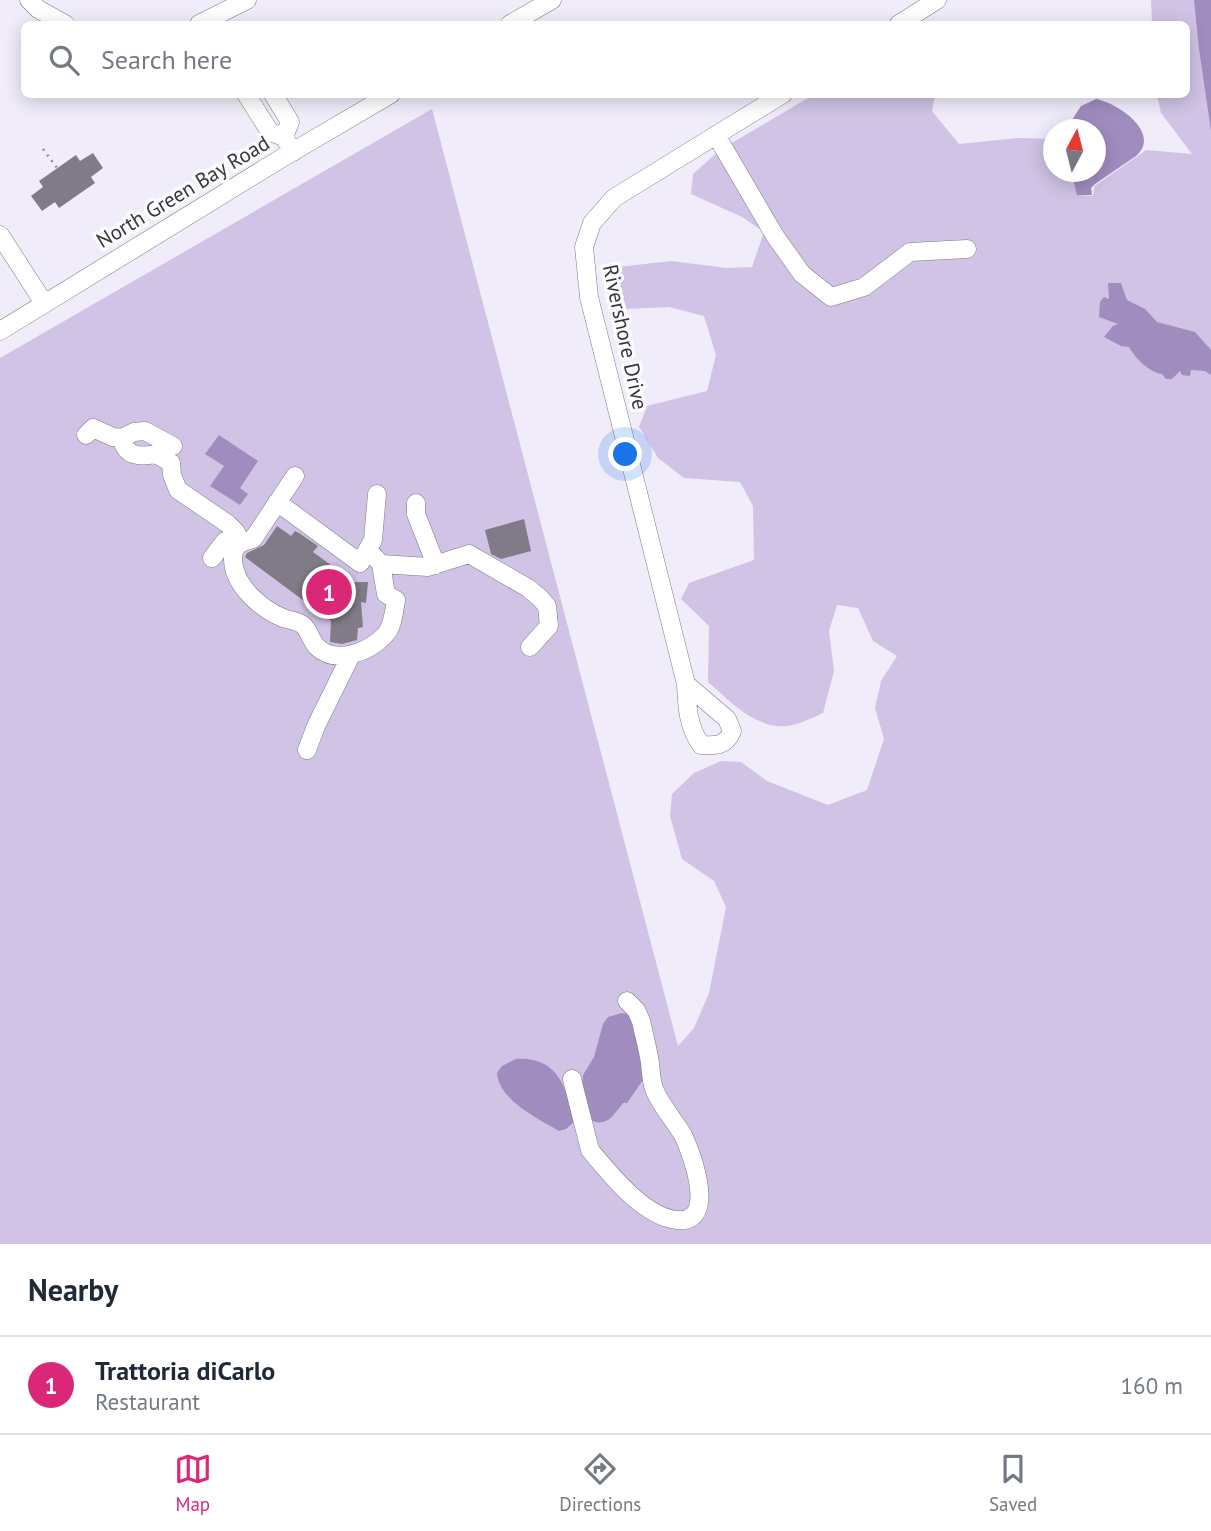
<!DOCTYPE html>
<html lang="en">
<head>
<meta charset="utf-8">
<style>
  :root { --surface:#fff; --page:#f6f6f7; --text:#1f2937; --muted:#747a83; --line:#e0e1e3; --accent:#db2777 }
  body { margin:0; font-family:"PT Sans",sans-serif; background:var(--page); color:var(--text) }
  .compass { position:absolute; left:1043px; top:119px; width:63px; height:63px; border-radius:50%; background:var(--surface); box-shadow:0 4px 18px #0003; rotate:7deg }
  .you { position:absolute; left:626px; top:455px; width:24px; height:24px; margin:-18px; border:5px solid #fff; border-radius:50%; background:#1a73e8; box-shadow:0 0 0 10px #1a73e833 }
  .badge { display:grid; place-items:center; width:46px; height:46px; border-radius:50%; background:var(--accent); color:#fff; font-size:23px; font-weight:700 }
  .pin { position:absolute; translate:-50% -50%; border:4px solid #fff; box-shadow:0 2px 7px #0006 }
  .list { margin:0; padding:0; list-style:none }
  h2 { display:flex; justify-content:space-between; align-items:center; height:91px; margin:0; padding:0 28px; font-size:30px }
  h2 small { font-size:23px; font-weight:400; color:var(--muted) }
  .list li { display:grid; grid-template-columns:46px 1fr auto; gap:21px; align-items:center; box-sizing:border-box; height:98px; padding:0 28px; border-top:2px solid var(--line) }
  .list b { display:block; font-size:26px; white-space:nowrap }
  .list p { margin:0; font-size:23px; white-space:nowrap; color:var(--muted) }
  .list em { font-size:23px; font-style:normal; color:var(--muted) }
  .icon { flex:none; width:38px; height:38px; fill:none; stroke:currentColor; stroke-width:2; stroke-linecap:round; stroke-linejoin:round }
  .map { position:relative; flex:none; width:1211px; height:1244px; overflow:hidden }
  .search { position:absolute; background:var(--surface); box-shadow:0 4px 18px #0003; left:21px; right:21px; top:21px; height:77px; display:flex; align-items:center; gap:18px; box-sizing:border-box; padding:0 24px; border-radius:10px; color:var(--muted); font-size:26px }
  .sheet { height:189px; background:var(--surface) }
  nav { display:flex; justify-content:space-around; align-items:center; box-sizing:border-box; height:98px; border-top:2px solid var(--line); background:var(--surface); font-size:19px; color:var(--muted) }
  nav a { display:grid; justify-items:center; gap:4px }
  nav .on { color:var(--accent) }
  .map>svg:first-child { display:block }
  .green { fill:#d0c3e5 }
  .water { fill:#a18cbf }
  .building { fill:#807b87 }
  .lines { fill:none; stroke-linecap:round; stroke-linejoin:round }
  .minor-casing { stroke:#7e7985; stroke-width:19 }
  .path { stroke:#8e8a94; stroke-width:2.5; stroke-dasharray:2 5; stroke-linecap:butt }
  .minor { stroke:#fff; stroke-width:18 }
  .labels { text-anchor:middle; stroke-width:7; stroke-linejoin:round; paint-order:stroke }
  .street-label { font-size:21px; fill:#37343a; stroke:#fcfbfe }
</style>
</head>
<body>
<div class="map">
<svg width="1211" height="1244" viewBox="0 0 1211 1244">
  <rect width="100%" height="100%" fill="#f1ecfa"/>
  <!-- green -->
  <path class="green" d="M1151,0H1211V1244H0V358L432,109L678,1046L694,1028L709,993L726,907L714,881L682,859L670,816L672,794L694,773L721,761L741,762L767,781L828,805L867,790L884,739L875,708L881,681L897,656L873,641L858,608L837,605L829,631L834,671L823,713C812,718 798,725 787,726C755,729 730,701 708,682L709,626L681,599L689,583L754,560L753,506L740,482L684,478L658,458L639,427L647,406L707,391L716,355L704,316L669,307L625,309L610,303L603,278L618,267L671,261L727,268L752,267L764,232L742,217L691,194L693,174L720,150L813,95H935L932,111L959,144L1019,138L1053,139L1054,172H1070L1078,195L1093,196L1095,186L1146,150L1192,154L1161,113L1157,95L1186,94V24H1152Z"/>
  <!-- water -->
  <path class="water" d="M1194,0H1211V131L1199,49Z
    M1096,99C1118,103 1162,133 1136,156L1095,184L1091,188L1092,195H1077L1071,172H1096V130L1066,129L1081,106Z
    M1108,283H1121L1127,300L1145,309L1157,322L1195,332L1211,350V375L1205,371L1191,370L1190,376L1182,375L1180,371L1172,379H1166L1162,374C1150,373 1134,357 1129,347L1121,346L1104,337L1113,326L1118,324L1099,317L1100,302L1104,297L1109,299Z
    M219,435L258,461L240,488L248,494L240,505L210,486L224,466L205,454Z
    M622,1013L627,1014L632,1020L644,1072L643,1080L627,1103H623C613,1116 605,1130 588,1118L582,1088L583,1075L594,1057L603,1024L608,1017Z
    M516,1059C558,1056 566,1088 575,1121L566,1129L559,1131C537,1118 499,1100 497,1073L502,1066Z"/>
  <!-- building -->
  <path class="building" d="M93,153L103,168L91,177L95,183L59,208L55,202L42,211L31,196L43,187L39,181L76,155L80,161Z
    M524,519L531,551L501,559L491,554L485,530Z
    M277,526L291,536L295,531L299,533L318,546L313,552L354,582H368L366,603L361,602L363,627L358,628L357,640L342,644L330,642L331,621L245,557L247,553L264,545Z"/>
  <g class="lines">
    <!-- minor casing -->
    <g class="minor-casing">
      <path id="minor" d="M29,0L38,9L65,24
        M199,24L247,0
        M510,24L552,0
        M899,24L937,0
        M246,94L270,132L284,137L293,152
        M273,94L290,122L284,137
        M716,135L775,236L802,274L831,297L864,287L910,252L967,249
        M0,235L44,303
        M0,331L282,158L391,94
        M86,435L93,428L113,437L122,438L134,432L145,431L173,446
        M122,438C125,457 140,457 156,454L171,463L172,475L178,490L228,524L236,532L240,542
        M295,476L253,539C241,542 233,545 233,559C233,585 261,609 283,618C288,620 298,621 303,625C309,630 311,641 317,647C336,665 369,652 385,635C393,627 394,611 396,600L386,594L381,564L369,551
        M277,502L360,563L373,540L377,494
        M416,503V514L436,565
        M212,558L225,541L240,542
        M381,564L428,567L469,554L528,588L540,598L547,606L549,626L530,647
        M686,684L727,719L732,731C726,746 716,746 701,745C688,727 687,706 686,684L589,297L584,247L592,223L614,198L783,94
        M307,750L316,726L351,655
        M572,1079L590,1150C610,1174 644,1217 677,1220C718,1224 692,1154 683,1135C674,1120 661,1106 654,1089C651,1080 651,1072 650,1063C648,1049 644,1035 641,1021L636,1010L627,1001"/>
    </g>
    <!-- path -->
    <path class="path" d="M43,149L57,168"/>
    <!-- minor -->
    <use href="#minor" class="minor"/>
  </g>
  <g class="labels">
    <!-- street labels -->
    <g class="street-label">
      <text transform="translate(183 192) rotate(-31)" y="7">North Green Bay Road</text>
      <text transform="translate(625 337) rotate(78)" y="7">Rivershore Drive</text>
    </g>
  </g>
</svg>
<svg class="compass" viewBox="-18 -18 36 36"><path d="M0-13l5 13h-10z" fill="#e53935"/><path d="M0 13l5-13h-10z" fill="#747a83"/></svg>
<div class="you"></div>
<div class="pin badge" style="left:329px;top:592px">1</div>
<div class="search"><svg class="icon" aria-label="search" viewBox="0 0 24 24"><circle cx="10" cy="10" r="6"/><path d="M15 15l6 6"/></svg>Search here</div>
</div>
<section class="sheet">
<h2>Nearby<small></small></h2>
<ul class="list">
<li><span class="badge">1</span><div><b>Trattoria diCarlo</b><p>Restaurant</p></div><em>160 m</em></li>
</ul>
</section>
<nav>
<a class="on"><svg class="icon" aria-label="map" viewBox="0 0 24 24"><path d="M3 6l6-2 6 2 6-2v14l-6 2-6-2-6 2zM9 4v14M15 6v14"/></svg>Map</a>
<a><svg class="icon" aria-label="directions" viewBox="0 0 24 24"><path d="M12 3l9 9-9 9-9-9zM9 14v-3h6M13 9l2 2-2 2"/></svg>Directions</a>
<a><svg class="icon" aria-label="saved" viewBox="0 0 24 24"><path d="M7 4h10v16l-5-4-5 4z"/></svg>Saved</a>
</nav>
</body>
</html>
